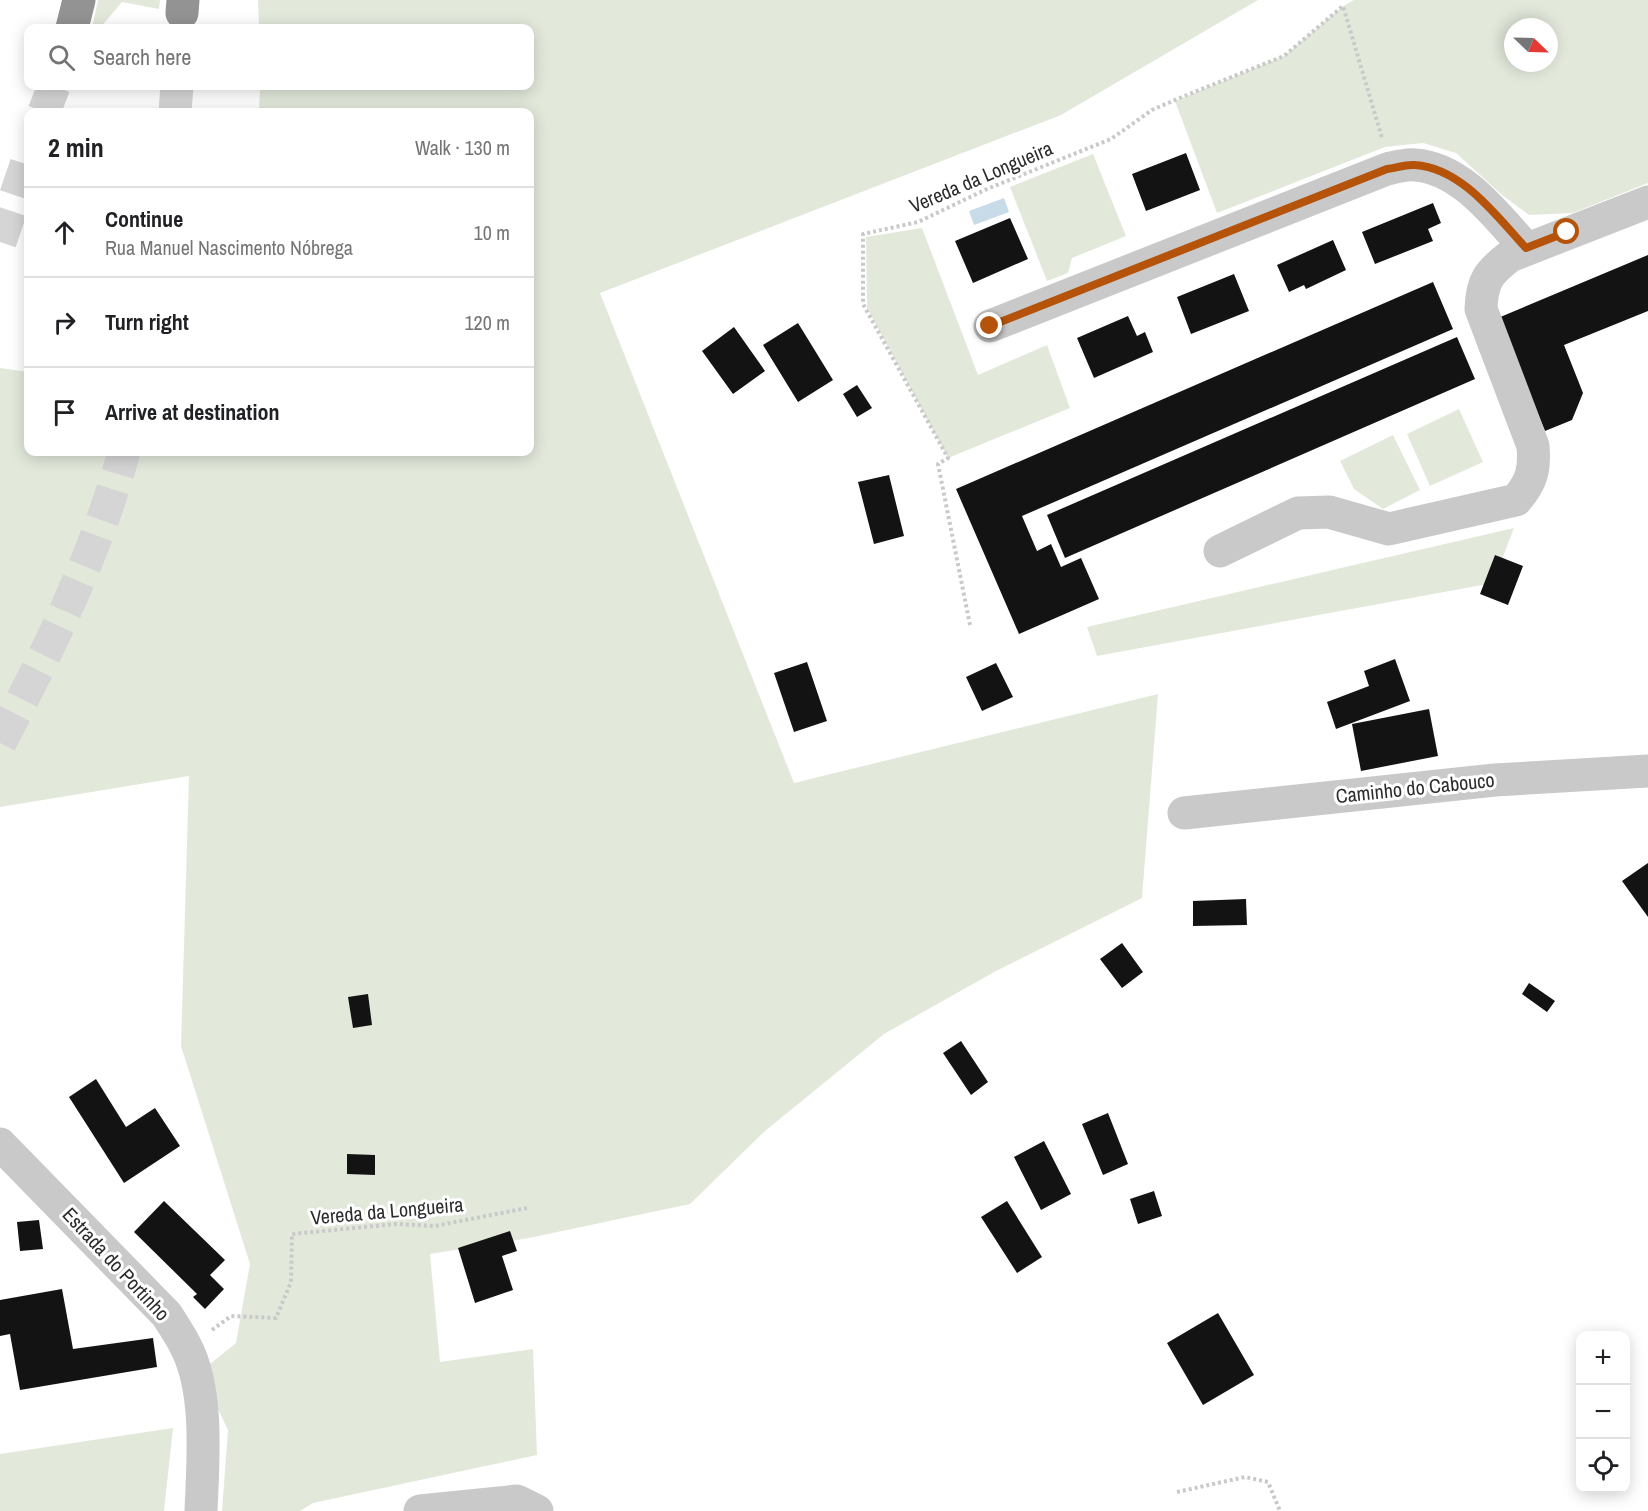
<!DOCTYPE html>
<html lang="en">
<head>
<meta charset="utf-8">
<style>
  :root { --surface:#fff; --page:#f2f2f2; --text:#202124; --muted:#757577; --line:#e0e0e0 }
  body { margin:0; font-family:"Archivo Narrow",sans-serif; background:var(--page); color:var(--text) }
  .controls { position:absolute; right:18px; bottom:18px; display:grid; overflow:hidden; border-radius:12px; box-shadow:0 3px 15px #0003 }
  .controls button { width:54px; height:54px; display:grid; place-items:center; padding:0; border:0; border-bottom:2px solid var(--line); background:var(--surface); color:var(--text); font:30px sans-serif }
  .compass { position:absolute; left:1504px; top:18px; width:54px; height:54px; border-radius:50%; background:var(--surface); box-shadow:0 3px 15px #0003; rotate:113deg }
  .stop { position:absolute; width:18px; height:18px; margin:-14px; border:4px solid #b45309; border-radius:50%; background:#fff }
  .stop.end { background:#b45309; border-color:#fff; box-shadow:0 2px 6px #0008 }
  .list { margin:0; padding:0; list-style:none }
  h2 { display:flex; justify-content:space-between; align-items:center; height:78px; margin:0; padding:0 24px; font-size:26px }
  h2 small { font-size:20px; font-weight:400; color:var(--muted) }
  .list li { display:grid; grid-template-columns:39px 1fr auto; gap:18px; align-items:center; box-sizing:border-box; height:90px; padding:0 24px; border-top:2px solid var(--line) }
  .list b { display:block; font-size:22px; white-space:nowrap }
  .list p { margin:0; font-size:20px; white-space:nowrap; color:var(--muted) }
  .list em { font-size:20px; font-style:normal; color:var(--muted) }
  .icon { flex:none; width:33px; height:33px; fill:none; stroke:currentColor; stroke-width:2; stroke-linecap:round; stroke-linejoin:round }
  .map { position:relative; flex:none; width:1648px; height:1511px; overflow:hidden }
  .search { position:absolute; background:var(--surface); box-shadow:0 3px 15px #0003; left:24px; top:24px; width:510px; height:66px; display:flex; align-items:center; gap:15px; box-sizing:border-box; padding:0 21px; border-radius:12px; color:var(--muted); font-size:22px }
  .panel { position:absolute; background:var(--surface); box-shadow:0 3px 15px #0003; left:24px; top:108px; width:510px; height:348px; border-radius:12px }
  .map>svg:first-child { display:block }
  .green { fill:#e2e9db; fill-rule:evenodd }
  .water { fill:#c8dbe8 }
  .building { fill:#131313 }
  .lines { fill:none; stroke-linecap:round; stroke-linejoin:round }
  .highway-tunnel { stroke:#d5d5d5; stroke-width:33; stroke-dasharray:33 16; stroke-linecap:butt }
  .path { stroke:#c9c9c9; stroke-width:4; stroke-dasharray:3 3; stroke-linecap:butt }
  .minor { stroke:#c9c9c9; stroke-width:33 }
  .highway { stroke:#939393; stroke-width:33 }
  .route { stroke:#b45309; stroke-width:8 }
  .labels { text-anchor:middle; stroke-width:6; stroke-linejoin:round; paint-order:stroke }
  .street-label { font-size:20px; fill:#2c2c2c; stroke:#fff }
</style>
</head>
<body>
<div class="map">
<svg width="1648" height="1511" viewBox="0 0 1648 1511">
  <rect width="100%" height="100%" fill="#fff"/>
  <!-- green -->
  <path class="green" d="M98,0H160L159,9L122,2L100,28H92Z
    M258,0H1258L1061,115L600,293L794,783L1158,694L1142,898L996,971L884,1034L765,1131L690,1204L529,1238L430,1254L440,1362L533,1349L537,1455L313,1503L300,1511H222L228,1430L200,1372L236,1343L250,1264L181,1046L189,776L0,807V368L28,372V452H530V112H259L260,86H530V28H259Z
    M1354,0H1648V183L1573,213L1529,215L1502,195L1456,153L1423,143L1385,147L1217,213L1175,101L1284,56L1343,6ZM1513,27H1549V63H1513Z
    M1093,154L1126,236L1072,258L1068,273L1047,281L1010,187Z
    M922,228L978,375L1047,345L1070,408L948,458L867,308L866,237Z
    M1459,409L1483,462L1430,486L1407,434Z
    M1393,435L1420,490L1383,509L1354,489L1340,461Z
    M1514,528L1493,583L1097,656L1087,627Z
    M173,1428L164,1511H0V1454Z"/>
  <!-- water -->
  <path class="water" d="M1004,198L1009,212L974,225L969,211Z"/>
  <!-- building -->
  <path class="building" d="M1186,153L1200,190L1146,211L1132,174Z
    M1433,203L1441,223L1428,229L1433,241L1375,264L1362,232Z
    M1010,218L1028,259L973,283L955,241Z
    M1333,240L1346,270L1306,289L1304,285L1289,292L1277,265Z
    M1648,255V311L1564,345L1583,393L1572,420L1545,431L1498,318Z
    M1234,274L1249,311L1191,334L1177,297Z
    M1433,282L1453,329L1022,516L1037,551L1051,544L1061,567L1081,558L1099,599L1019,634L956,489Z
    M1128,316L1137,336L1145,332L1153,352L1094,378L1077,338Z
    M798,323L833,380L798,402L763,345Z
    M734,327L765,371L733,394L702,351Z
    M1457,337L1475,379L1065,558L1047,515Z
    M857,385L872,408L857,417L843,394Z
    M889,475L904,536L874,544L858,482Z
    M1495,555L1523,566L1508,605L1480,594Z
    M1395,659L1410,701L1336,729L1327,702L1369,686L1364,671Z
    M807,662L827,721L794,732L774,673Z
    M996,663L1013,697L982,711L966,677Z
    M1429,709L1438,756L1361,771L1352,724Z
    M1648,863V917L1622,881Z
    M1246,899L1247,925L1193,926V901Z
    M1122,943L1143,972L1122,988L1100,959Z
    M1529,983L1555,1001L1547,1012L1522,994Z
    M368,994L372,1025L353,1028L348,997Z
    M961,1041L988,1082L971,1095L943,1053Z
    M96,1079L126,1127L155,1108L180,1146L124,1183L69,1097Z
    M1108,1113L1128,1164L1103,1175L1082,1124Z
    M1044,1141L1071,1194L1041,1210L1014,1157Z
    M347,1154L375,1155V1175L347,1174Z
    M1154,1191L1162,1216L1138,1224L1130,1199Z
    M164,1201L225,1260L210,1275L224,1289L205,1309L193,1297L197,1294L134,1232Z
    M1007,1201L1042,1257L1017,1273L981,1217Z
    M39,1220L43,1249L20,1251L17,1222Z
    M510,1231L517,1251L502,1256L513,1290L475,1303L458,1248Z
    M62,1289L73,1349L153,1338L157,1367L20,1390L10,1334L0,1336V1300Z
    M1218,1313L1254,1375L1203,1405L1167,1343Z"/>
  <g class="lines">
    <!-- highway-tunnel -->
    <path class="highway-tunnel" d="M44,112L54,86
      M175,112L177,86
      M0,242L28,159
      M0,743C49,649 96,554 124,452"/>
    <!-- path -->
    <path class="path" d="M970,625L938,464L948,458L863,304V234L918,222L987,189L1111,139L1152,110L1182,97L1284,56L1343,6L1382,138
      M212,1330L231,1316L276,1318L291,1282L292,1234L396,1224L435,1226L527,1208
      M1177,1492L1245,1477L1268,1482L1280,1511"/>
    <!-- minor -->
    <path class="minor" d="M990,326L1387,169C1396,167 1406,164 1415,165C1462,168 1497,217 1526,248
      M1220,551L1298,513L1329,512L1389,529L1516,500C1532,482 1535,469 1533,446L1481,309C1482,281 1488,273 1510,256L1648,202
      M1184,813L1495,780L1648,771
      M0,1144L167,1315C173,1325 181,1336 186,1347C209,1391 203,1462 201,1511
      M420,1511L517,1501L537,1511"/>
    <!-- highway -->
    <path class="highway" d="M182,13L183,0
      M72,28L79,0"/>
  </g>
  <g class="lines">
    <!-- route -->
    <path class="route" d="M990,326L1387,169C1396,168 1406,164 1415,165C1462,168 1497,217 1526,248L1567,232"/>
  </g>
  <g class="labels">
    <!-- street labels -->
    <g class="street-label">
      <text transform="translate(981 177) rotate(-23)" y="7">Vereda da Longueira</text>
      <text transform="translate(1415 788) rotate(-6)" y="7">Caminho do Cabouco</text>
      <text transform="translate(387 1211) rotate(-5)" y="7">Vereda da Longueira</text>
      <text transform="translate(116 1264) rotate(47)" y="7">Estrada do Portinho</text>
    </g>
  </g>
</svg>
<div class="controls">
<button>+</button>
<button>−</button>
<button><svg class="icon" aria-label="locate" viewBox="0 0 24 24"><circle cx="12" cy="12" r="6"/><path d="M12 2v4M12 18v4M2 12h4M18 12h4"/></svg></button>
</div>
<svg class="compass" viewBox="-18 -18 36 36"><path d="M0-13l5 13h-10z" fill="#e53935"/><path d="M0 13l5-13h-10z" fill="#757577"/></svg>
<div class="stop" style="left:1567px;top:232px"></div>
<div class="stop end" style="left:990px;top:326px"></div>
<div class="search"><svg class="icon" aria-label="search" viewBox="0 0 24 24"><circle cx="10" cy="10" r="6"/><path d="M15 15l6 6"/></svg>Search here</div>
<section class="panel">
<h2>2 min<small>Walk · 130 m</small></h2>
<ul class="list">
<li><svg class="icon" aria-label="ahead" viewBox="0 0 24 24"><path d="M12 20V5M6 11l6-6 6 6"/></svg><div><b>Continue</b><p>Rua Manuel Nascimento Nóbrega</p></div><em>10 m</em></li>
<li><svg class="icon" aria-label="right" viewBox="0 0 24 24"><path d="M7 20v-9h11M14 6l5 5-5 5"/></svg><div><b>Turn right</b></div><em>120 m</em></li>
<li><svg class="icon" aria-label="arrive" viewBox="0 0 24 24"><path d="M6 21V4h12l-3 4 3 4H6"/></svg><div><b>Arrive at destination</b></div></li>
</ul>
</section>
</div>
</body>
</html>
